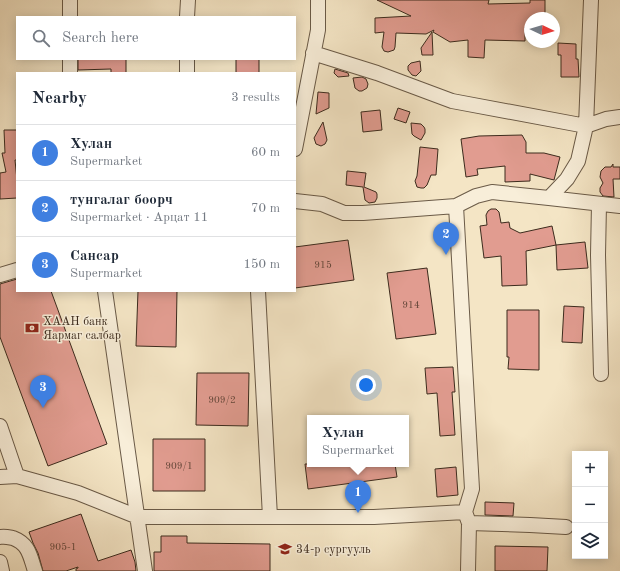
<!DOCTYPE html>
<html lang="en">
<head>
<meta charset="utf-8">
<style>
  :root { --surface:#fff; --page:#f6f6f7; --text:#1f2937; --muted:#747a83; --line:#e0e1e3; --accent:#8f2418 }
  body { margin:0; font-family:"Old Standard TT",serif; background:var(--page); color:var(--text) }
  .controls { position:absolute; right:12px; bottom:12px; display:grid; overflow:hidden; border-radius:0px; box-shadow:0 2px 10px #0003 }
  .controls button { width:36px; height:36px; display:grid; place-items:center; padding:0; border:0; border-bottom:1px solid var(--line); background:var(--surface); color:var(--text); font:20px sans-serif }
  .compass { position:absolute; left:524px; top:12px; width:36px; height:36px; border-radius:50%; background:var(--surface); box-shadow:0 2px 10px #0003; rotate:94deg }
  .you { position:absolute; left:366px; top:385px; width:14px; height:14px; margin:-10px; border:3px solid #fff; border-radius:50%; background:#1a73e8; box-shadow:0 0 0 6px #1a73e833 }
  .badge { display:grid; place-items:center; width:26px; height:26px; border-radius:50%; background:var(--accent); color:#fff; font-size:13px; font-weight:700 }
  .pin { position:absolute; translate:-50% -33px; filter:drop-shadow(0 1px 2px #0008) }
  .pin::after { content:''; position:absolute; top:21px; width:14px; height:12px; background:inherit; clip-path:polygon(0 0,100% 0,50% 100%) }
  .popup { position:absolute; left:307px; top:415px; width:102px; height:52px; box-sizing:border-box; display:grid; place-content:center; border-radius:0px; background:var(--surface); filter:drop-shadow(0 1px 3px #0005); font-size:13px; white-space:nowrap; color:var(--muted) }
  .popup b { font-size:15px; color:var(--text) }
  .popup::after { content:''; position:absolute; left:50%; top:100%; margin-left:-8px; border:8px solid transparent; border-top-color:var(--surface) }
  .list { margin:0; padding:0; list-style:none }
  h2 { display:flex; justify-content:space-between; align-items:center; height:52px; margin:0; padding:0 16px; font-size:17px }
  h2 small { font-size:13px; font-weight:400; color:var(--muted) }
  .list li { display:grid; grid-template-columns:26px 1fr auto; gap:12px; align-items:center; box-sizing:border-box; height:56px; padding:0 16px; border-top:1px solid var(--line) }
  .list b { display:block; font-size:15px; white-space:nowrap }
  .list p { margin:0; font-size:13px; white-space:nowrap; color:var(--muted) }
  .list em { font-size:13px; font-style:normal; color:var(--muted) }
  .icon { flex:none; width:22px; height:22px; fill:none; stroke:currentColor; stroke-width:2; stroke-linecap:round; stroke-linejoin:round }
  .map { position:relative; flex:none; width:620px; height:571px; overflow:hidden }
  .search { position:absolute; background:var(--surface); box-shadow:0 2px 10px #0003; left:16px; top:16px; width:280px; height:44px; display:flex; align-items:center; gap:10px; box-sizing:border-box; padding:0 14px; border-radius:0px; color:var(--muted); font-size:15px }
  .panel { position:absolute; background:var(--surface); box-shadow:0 2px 10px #0003; left:16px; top:72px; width:280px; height:220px; border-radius:0px }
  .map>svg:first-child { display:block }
  .building { fill:#e19c90; stroke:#3c2b1d }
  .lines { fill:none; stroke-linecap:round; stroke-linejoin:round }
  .minor-casing { stroke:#6a5a47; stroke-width:16 }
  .minor { stroke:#f8eed9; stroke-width:14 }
  .labels { text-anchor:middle; stroke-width:3; stroke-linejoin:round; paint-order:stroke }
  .number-label { font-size:10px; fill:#65473a }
  .poi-label { font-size:12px; fill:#3c2b1d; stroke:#f8eed9; text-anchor:start }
</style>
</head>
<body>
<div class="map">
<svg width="620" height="571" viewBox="0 0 620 571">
  <rect width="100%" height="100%" fill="#f4e5c5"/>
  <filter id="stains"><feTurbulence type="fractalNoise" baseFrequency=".005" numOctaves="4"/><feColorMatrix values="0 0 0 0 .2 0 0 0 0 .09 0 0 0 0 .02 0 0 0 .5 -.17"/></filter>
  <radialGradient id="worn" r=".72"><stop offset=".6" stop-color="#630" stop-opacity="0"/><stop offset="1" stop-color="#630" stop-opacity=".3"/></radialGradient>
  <!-- building -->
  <path class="building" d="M377,0H489L488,4L530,3V0H545V18H530V27H525V41L485,40L484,58L468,57V40L450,42L433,32L434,30L426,34L396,33L395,47L394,50L388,52L384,51L382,47L384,32L375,33V18L411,16Z
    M432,32L433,55H422L421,48Z
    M558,43L576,44V59H578L579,77H561V55H558Z
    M78,59H126V73H111V69L78,70Z
    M236,59H259V73H236Z
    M420,61L421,71L416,76L412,75L408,70V66L411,63Z
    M335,69L348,73L349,76L338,77L334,73Z
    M362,77L366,79L368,84L367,88L362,91H359L355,88L353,78Z
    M318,92L329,93V108L316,114Z
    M398,108L410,112L406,123L394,119Z
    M380,110L382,130L363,132L361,112Z
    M323,122L327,140L325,144L321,146L316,144L314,138Z
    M411,123L421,124L424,127L425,129V133L421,140L414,136L412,134Z
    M4,130H17V160H15L17,180V198L0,199V173L6,172L2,153H5Z
    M522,135L526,142V153H544L560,157L554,180L530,174V181L505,182V166L477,169L478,175L466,177L461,139L479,136Z
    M420,147L438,149L436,175H431L427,185L424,188H421L417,187L415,181L417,176Z
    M613,164V167H620V179H613L614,197L603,196L600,192V188L603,183L600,177L601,171L605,167H611Z
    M347,171L366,173L364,187L376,192L377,194V198L375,202L369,203L365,200L363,187L346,185Z
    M491,209H496L499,212L501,223L509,222L510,228L520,233L552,226L556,245L526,251L527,285L502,286L501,256L484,258L480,226L487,225L486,215L488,211Z
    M348,240L354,280L295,288V247Z
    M585,242L588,268L557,270L556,245Z
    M427,268L436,334L396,339L387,273Z
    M17,279V291H51L107,444L48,466L0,337V284Z
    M138,291H177L176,347L136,346Z
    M564,306L584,307L582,343L562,342Z
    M507,310H539V370L508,369L509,357H507Z
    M453,367L455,392H452L455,435L440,436L437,393L427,394L425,368Z
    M197,373H249L248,426L196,425Z
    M153,439H205V491H153Z
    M305,464H395L397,477L308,489Z
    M456,467L458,495L437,497L435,469Z
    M485,502L514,503L513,516L485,515Z
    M81,514L98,561L131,550L135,562L136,571H76V569L78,568V567L66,571H43L38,553L33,543L29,532Z
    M161,536H187V543L270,544V571H154V552H161Z
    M495,546L548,547L547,571H495Z"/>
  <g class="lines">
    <!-- minor casing -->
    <g class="minor-casing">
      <path id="minor" d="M70,17V0
        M187,17L188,0
        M313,53L377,73L452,101L586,126L591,0
        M70,73V59
        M187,73V59
        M295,149L318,30V0
        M549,198L620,206
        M295,201L322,204L344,213H363L456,206
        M599,204L598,255L601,374
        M0,275L17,270
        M105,291L145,571
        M258,291L270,517
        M0,426L17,476
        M0,477L17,476L78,493L138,517H374L465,512
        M469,523L530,525L566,527
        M0,537C5,536 8,537 13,538C29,544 30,556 35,571
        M0,562L2,571
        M468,571L469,523L465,512L472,489L456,206L476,196L492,192L549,198L567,179L578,161L586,126L606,119L620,117"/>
    </g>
    <!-- minor -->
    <use href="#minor" class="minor"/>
  </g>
  <!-- icons -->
  <defs>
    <g id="bank-bare" transform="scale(1.08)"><path d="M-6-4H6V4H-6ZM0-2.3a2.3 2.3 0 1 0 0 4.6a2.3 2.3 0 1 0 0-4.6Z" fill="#8f2418" stroke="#f8eed9" stroke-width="2.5" paint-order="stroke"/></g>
    <g id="school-bare" transform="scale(1.08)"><path d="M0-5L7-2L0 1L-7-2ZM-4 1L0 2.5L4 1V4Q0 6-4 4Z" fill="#8f2418" stroke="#f8eed9" stroke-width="2.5" paint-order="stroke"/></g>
  </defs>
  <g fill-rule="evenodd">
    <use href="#bank-bare" x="32" y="328"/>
    <use href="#school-bare" x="285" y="549"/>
  </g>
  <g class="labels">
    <!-- number labels -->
    <g class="number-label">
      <text x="323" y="268">915</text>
      <text x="411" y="308">914</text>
      <text x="222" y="403">909/2</text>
      <text x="179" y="469">909/1</text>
      <text x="63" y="550">905-1</text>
    </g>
    <!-- poi labels -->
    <g class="poi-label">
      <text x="43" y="325">ХААН банк<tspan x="43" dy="14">Яармаг салбар</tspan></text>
      <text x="296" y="553">34-р сургууль</text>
    </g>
  </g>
  <rect width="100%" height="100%" filter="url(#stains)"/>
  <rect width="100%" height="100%" fill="url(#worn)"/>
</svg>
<div class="controls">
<button>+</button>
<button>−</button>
<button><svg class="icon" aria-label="layers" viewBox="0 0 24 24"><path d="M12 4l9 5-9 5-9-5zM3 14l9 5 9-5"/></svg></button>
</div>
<svg class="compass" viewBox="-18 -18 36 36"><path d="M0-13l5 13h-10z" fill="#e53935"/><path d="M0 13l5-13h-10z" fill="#747a83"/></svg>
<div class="you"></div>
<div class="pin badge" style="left:358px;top:513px;background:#3f7fe0">1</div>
<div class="popup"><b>Хулан</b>Supermarket</div>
<div class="pin badge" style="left:446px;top:255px;background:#3f7fe0">2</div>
<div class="pin badge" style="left:43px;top:408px;background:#3f7fe0">3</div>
<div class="search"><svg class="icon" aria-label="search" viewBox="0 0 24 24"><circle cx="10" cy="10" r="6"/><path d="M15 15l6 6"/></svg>Search here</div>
<section class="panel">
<h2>Nearby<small>3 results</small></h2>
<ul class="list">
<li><span class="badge" style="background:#3f7fe0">1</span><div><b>Хулан</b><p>Supermarket</p></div><em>60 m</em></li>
<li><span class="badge" style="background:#3f7fe0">2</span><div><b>тунгалаг боорч</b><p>Supermarket · Арцат 11</p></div><em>70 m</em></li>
<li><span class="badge" style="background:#3f7fe0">3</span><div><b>Сансар</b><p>Supermarket</p></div><em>150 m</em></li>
</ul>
</section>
</div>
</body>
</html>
